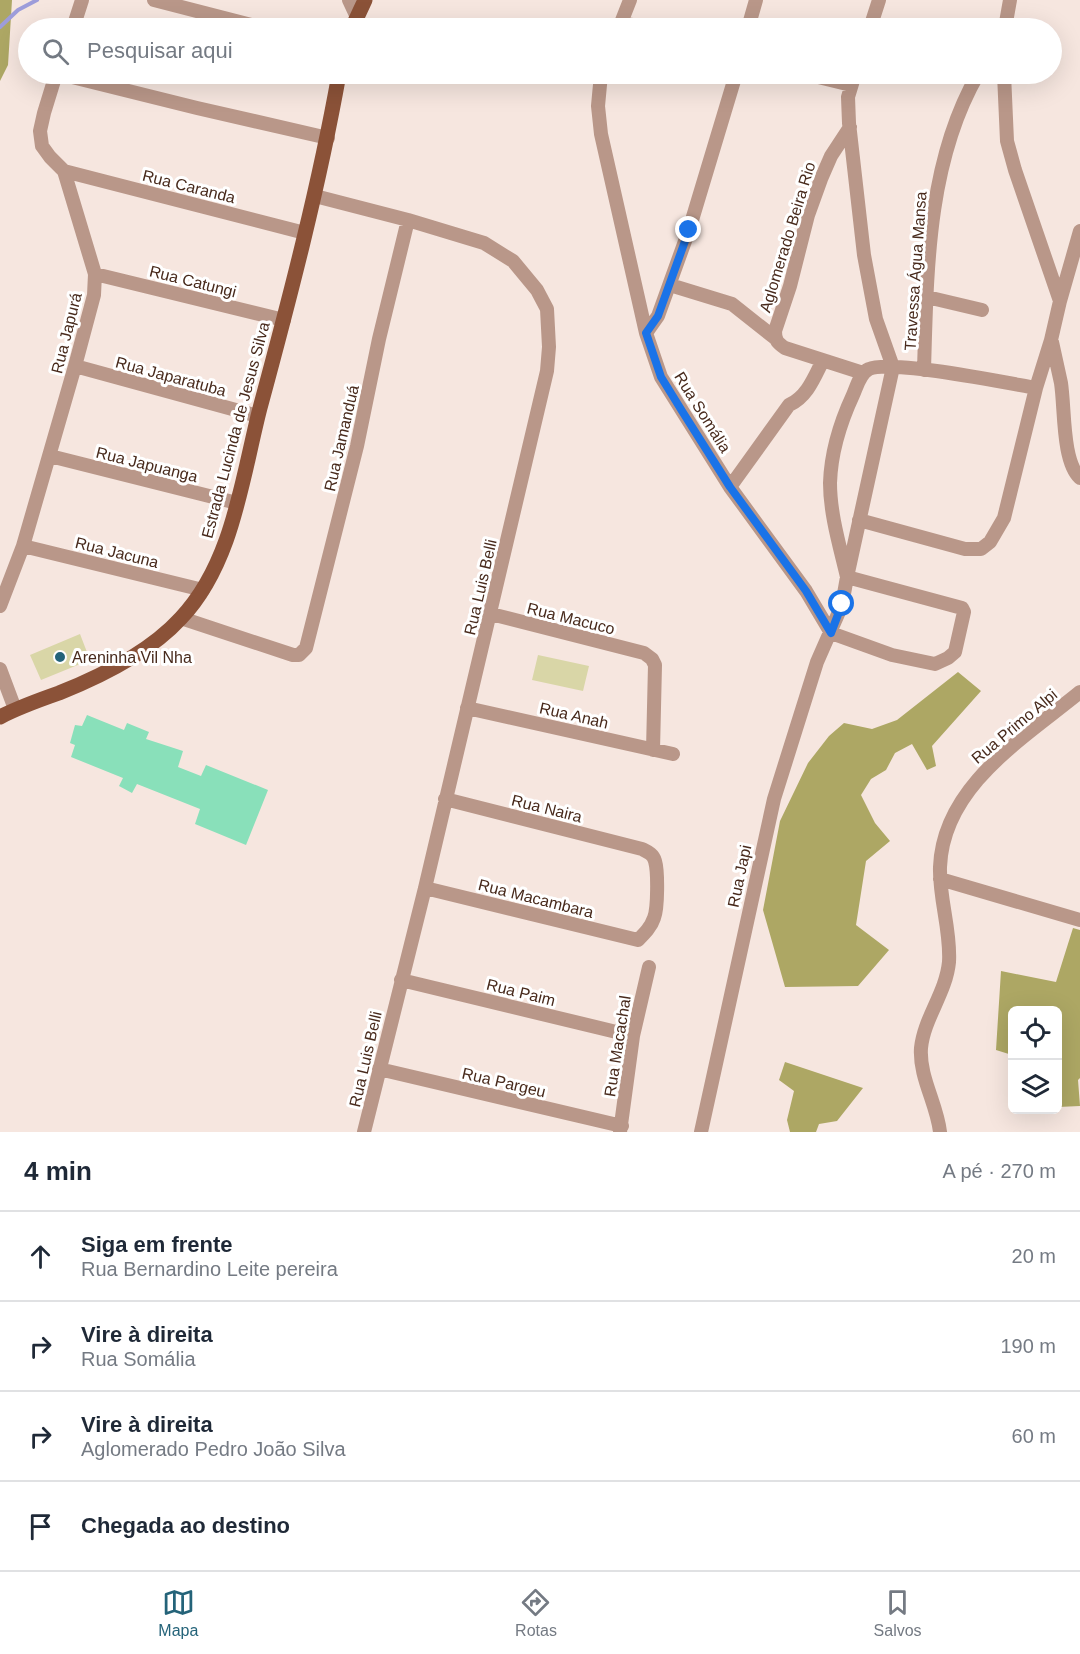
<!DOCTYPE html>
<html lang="pt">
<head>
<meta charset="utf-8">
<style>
  :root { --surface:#fff; --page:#f2f2f3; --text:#1f2937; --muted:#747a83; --line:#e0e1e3; --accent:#246379 }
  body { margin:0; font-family:Helvetica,sans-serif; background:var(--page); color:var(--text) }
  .controls { position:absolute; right:18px; bottom:18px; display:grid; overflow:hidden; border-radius:9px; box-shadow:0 6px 24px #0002 }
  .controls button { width:54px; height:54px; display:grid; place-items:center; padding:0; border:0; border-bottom:2px solid var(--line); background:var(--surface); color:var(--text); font:30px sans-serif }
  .stop { position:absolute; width:18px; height:18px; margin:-14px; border:4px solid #1a73e8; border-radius:50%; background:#fff }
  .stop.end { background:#1a73e8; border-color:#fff; box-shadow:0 2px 6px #0008 }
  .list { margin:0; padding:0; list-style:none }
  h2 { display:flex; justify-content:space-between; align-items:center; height:78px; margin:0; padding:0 24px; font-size:26px }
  h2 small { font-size:20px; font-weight:400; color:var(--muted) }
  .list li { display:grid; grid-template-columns:39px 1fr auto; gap:18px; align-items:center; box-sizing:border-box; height:90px; padding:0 24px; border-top:2px solid var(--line) }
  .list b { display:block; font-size:22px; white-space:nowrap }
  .list p { margin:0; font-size:20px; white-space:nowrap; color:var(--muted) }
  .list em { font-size:20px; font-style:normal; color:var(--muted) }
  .icon { flex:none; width:33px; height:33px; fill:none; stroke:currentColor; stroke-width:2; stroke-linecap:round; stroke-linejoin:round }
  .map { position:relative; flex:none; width:1080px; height:1132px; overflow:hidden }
  .search { position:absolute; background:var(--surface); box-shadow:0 6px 24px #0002; left:18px; right:18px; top:18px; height:66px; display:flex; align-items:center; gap:15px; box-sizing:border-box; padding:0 21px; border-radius:33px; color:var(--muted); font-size:22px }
  .sheet { height:438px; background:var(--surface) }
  nav { display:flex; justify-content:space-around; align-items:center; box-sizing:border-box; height:84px; border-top:2px solid var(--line); background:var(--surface); font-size:16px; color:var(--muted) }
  nav a { display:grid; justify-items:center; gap:3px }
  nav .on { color:var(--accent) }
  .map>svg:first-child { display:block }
  .green { fill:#d9d6a7 }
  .forest { fill:#ada764 }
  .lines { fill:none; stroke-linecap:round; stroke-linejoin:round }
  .stream { stroke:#9d9cda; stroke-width:4 }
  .building { fill:#89e0ba }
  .minor { stroke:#b99789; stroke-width:14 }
  .major { stroke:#8b5238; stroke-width:15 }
  .route { stroke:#1a73e8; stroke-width:8 }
  .poi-dot { fill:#246379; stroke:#fff; stroke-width:2 }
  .labels { text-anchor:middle; stroke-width:6; stroke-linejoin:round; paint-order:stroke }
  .street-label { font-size:16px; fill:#482a1c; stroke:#fff }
  .poi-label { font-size:16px; fill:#482a1c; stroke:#fff; text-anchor:start }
</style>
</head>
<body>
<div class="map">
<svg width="1080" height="1132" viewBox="0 0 1080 1132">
  <rect width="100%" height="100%" fill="#f6e6df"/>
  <!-- green -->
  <path class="green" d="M80,634L90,660L41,680L30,655Z
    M538,655L589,666L583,691L532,680Z"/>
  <!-- forest -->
  <path class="forest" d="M0,0H12L8,65L0,81Z
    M958,672L981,691L932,746L936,766L927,770L912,744L895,753L886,770L871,779L861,795L875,823L890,841L866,861L856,925L889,950L858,986L785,987L763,910L780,821L808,763L829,736L844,723L872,729L897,720Z
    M1073,928L1080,930V1078L1078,1080L1080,1106L1058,1107V1011H1012V1055L996,1050L1001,971L1056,982Z
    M785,1062L863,1088L837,1121L819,1124L816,1132H790L787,1120L794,1091L779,1080Z"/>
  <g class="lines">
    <!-- stream -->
    <path class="stream" d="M0,27L18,10L37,0"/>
  </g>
  <!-- building -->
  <path class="building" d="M87,715L124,730L127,723L149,732L146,739L183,751L178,767L201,776L206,765L268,790L246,845L195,824L200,809L137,784L132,793L119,786L123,778L71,757L75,745L70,743L75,725L82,726Z"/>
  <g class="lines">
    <!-- minor -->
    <path class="minor" d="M154,0L263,28
      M349,0L356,15
      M621,22L643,28
      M73,28L82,0
      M619,28L630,0
      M748,28L756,0
      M870,28L879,0
      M1005,28L1010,0
      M60,74L197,108L328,138
      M601,74L598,106L601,134L646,333L661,377L730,487L806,591L831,633
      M806,74L851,85
      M855,74L848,97L849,123L864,255L876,319L893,367
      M1004,74L1007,141L1015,170L1060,301
      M850,127L831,156L821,179L808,215L790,286L775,331C775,341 778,343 785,348L863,373
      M64,171L305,233
      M315,196L408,220L484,243L513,261L537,290L547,309L549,347L547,371L425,888L364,1132
      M95,274L284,320
      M670,285L732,304L775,338
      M927,297L982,310
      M646,333L658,316L689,230L736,74
      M1052,342C1055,356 1058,369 1061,383C1065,409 1062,461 1080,478
      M75,366L258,416
      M924,370C927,271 927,162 978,74
      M50,456L237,503
      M730,487L789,405C807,397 814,378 823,360
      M859,520L965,549H981L990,542L1004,518L1036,388L1051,340L1060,301L1080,231
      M23,546L203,590
      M0,606L23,546L75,366L94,295L95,274L64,171L50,157L42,146L40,131L44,113L56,74
      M491,614L644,653L652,659L655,665L653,750
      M181,618L293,655H299L306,648L357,446L379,339L408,220
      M831,633L892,655L935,664L948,658L955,652L964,612L962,608L847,577C840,547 830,514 830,483C831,452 840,423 853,395C857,386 860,373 869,369C890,359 1007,383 1036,388
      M0,669L15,709
      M467,708L673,754
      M940,879L1080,920
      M425,888L638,940C645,933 651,927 654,918C658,908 658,871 655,861C653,854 648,852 642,849L445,799
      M401,980L633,1036
      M379,1069L622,1126
      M620,1132L633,1036L649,967
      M701,1132L774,799L817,662L842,605L847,577L893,367
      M940,1132C937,1104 919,1077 921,1048C924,1018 946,993 949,962C951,930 939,899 940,867C943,786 1024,738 1080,692"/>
    <!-- major -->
    <path class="major" d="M352,28L365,0
      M0,717C19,707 39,700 59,693C102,676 149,653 181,618C233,563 242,478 260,408C290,297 319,186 339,74"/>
  </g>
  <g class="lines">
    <!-- route -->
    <path class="route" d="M689,230L658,316L646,333L661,377L682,411L730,487L806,591L831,633L842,604"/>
  </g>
  <!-- markers -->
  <circle class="poi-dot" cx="60" cy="657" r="6"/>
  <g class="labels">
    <!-- street labels -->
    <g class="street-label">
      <text transform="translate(189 186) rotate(14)" y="6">Rua Caranda</text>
      <text transform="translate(787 237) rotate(-73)" y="6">Aglomerado Beira Rio</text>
      <text transform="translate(915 271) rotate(-86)" y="6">Travessa Água Mansa</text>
      <text transform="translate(193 281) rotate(14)" y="6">Rua Catungi</text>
      <text transform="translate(66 333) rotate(-76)" y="6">Rua Japurá</text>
      <text transform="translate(171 376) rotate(15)" y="6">Rua Japaratuba</text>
      <text transform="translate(703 412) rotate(58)" y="6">Rua Somália</text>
      <text transform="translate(235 430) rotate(-75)" y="6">Estrada Lucinda de Jesus Silva</text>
      <text transform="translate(341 438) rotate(-77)" y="6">Rua Jamanduá</text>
      <text transform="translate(147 464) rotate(14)" y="6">Rua Japuanga</text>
      <text transform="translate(117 552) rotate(14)" y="6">Rua Jacuna</text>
      <text transform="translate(480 587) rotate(-77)" y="6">Rua Luis Belli</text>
      <text transform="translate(571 618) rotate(14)" y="6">Rua Macuco</text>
      <text transform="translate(574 715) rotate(13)" y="6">Rua Anah</text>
      <text transform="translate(1014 726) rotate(-40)" y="6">Rua Primo Alpi</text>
      <text transform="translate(547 808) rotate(14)" y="6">Rua Naira</text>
      <text transform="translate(739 876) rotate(-78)" y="6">Rua Japi</text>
      <text transform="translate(536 898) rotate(14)" y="6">Rua Macambara</text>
      <text transform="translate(521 992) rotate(14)" y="6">Rua Paim</text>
      <text transform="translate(617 1046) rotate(-81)" y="6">Rua Macachal</text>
      <text transform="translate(365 1059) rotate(-77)" y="6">Rua Luis Belli</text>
      <text transform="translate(504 1082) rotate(13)" y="6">Rua Pargeu</text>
    </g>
    <!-- poi labels -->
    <g class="poi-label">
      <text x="72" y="663">Areninha Vil Nha</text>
    </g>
  </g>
</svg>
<div class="controls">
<button><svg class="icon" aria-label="locate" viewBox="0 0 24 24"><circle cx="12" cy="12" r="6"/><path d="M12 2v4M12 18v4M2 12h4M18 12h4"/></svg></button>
<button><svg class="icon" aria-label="layers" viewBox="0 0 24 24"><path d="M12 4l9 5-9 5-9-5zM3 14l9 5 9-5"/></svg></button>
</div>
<div class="stop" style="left:842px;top:604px"></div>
<div class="stop end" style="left:689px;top:230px"></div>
<div class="search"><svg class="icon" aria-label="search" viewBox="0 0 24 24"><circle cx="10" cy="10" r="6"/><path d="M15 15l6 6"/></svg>Pesquisar aqui</div>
</div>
<section class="sheet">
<h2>4 min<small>A pé · 270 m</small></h2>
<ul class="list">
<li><svg class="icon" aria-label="ahead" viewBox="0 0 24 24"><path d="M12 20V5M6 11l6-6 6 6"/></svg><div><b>Siga em frente</b><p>Rua Bernardino Leite pereira</p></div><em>20 m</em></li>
<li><svg class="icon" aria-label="right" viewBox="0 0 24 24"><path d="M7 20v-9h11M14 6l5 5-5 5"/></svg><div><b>Vire à direita</b><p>Rua Somália</p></div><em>190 m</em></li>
<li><svg class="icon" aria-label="right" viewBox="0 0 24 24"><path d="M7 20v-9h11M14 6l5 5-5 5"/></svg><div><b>Vire à direita</b><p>Aglomerado Pedro João Silva</p></div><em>60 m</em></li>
<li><svg class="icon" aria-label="arrive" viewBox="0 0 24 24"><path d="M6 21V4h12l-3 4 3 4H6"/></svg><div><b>Chegada ao destino</b></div></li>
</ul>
</section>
<nav>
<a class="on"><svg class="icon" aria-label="map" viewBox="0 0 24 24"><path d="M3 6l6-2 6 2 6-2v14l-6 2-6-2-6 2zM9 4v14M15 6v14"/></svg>Mapa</a>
<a><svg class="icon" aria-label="directions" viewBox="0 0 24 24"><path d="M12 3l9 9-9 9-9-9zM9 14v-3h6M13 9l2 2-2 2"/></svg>Rotas</a>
<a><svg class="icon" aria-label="saved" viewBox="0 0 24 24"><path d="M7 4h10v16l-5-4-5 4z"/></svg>Salvos</a>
</nav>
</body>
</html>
